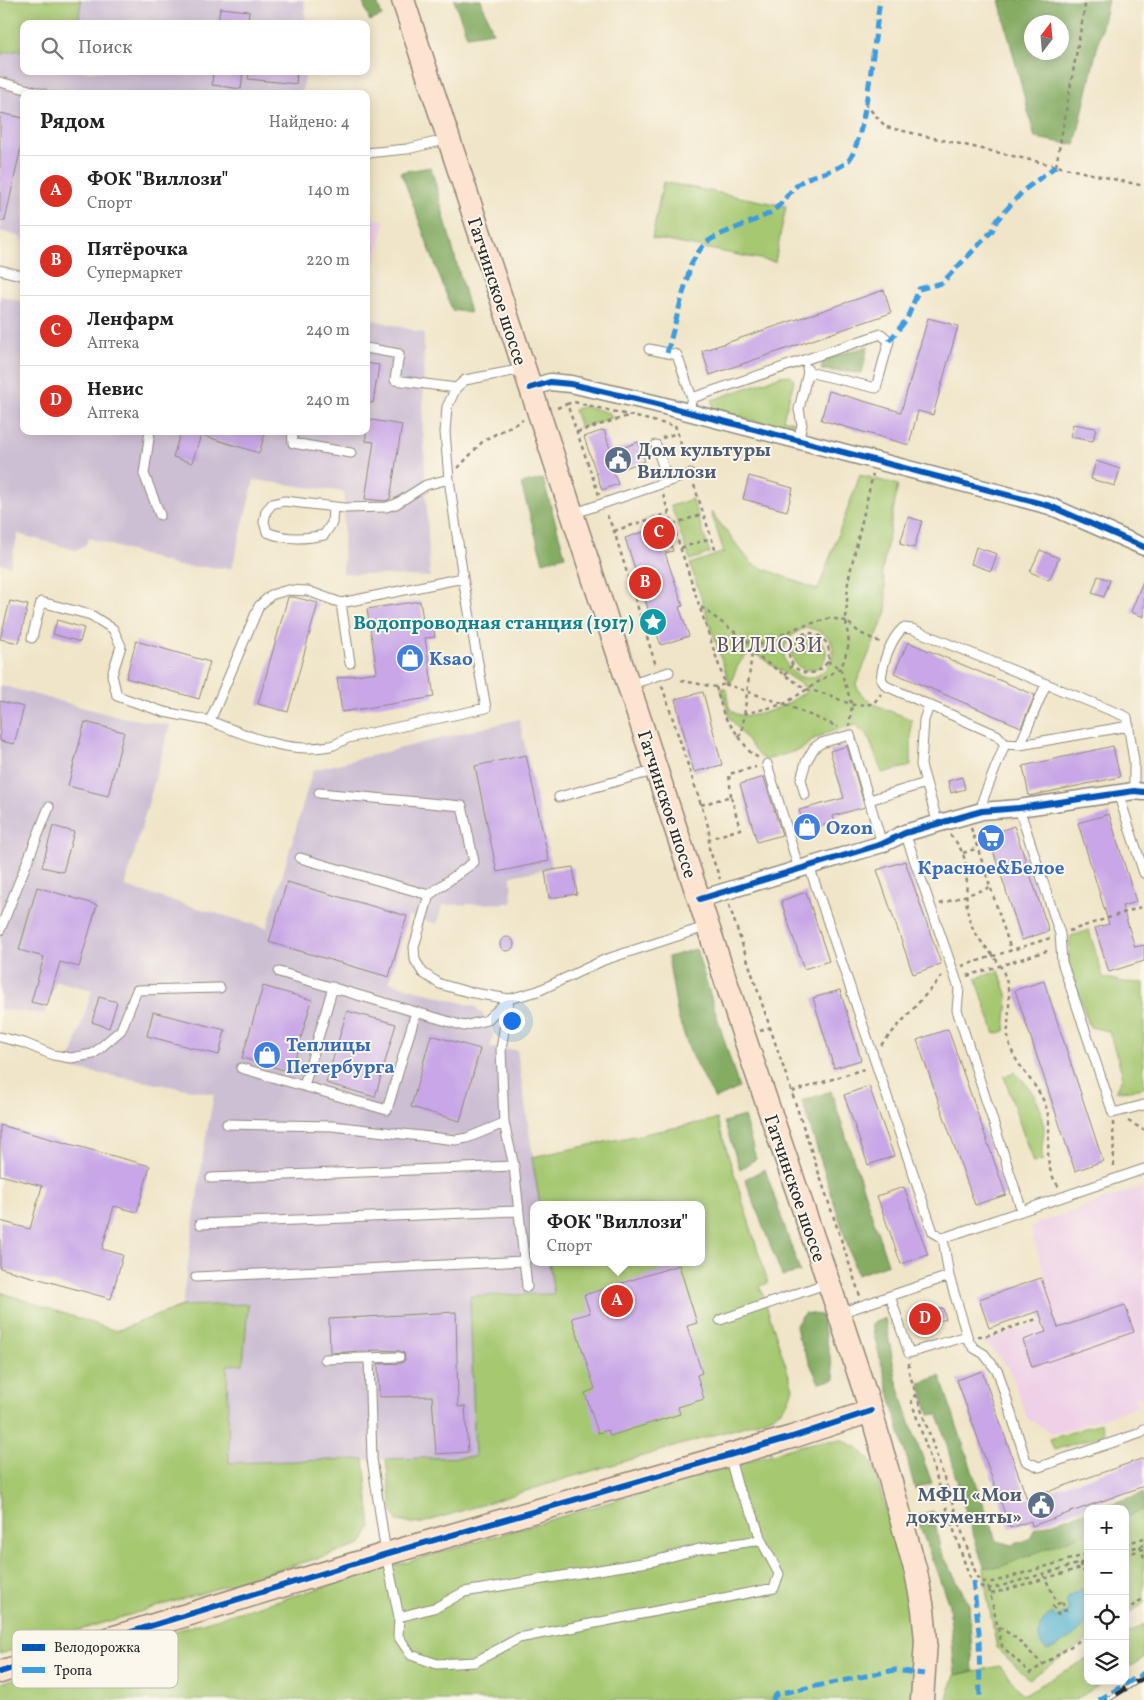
<!DOCTYPE html>
<html lang="ru">
<head>
<meta charset="utf-8">
<style>
  :root { --surface:#fff; --page:#f2f2f2; --text:#222; --muted:#767676; --line:#e0e0e0; --accent:#d93025 }
  body { margin:0; font-family:Vollkorn,serif; background:var(--page); color:var(--text) }
  .controls { position:absolute; right:15px; bottom:15px; display:grid; overflow:hidden; border-radius:10px; box-shadow:0 2px 12px #0003 }
  .controls button { width:45px; height:45px; display:grid; place-items:center; padding:0; border:0; border-bottom:1px solid var(--line); background:var(--surface); color:var(--text); font:25px sans-serif }
  .compass { position:absolute; left:1024px; top:15px; width:45px; height:45px; border-radius:50%; background:var(--surface); box-shadow:0 2px 12px #0003; rotate:16deg }
  .you { position:absolute; left:511px; top:1020px; width:18px; height:18px; margin:-12px; border:4px solid #fff; border-radius:50%; background:#1a73e8; box-shadow:0 0 0 8px #1a73e833 }
  .badge { display:grid; place-items:center; width:32px; height:32px; border-radius:50%; background:var(--accent); color:#fff; font-size:16px; font-weight:700 }
  .pin { position:absolute; translate:-50% -50%; border:2px solid #fff; box-shadow:0 1px 5px #0006 }
  .popup { position:absolute; left:530px; top:1201px; width:175px; height:65px; box-sizing:border-box; display:grid; place-content:center; border-radius:10px; background:var(--surface); filter:drop-shadow(0 1px 4px #0005); font-size:16px; white-space:nowrap; color:var(--muted) }
  .popup b { font-size:19px; color:var(--text) }
  .popup::after { content:''; position:absolute; left:50%; top:100%; margin-left:-10px; border:10px solid transparent; border-top-color:var(--surface) }
  .list { margin:0; padding:0; list-style:none }
  h2 { display:flex; justify-content:space-between; align-items:center; height:65px; margin:0; padding:0 20px; font-size:21px }
  h2 small { font-size:16px; font-weight:400; color:var(--muted) }
  .list li { display:grid; grid-template-columns:32px 1fr auto; gap:15px; align-items:center; box-sizing:border-box; height:70px; padding:0 20px; border-top:1px solid var(--line) }
  .list b { display:block; font-size:19px; white-space:nowrap }
  .list p { margin:0; font-size:16px; white-space:nowrap; color:var(--muted) }
  .list em { font-size:16px; font-style:normal; color:var(--muted) }
  .icon { flex:none; width:28px; height:28px; fill:none; stroke:currentColor; stroke-width:2; stroke-linecap:round; stroke-linejoin:round }
  .map { position:relative; flex:none; width:1144px; height:1700px; overflow:hidden }
  .search { position:absolute; background:var(--surface); box-shadow:0 2px 12px #0003; left:20px; top:20px; width:350px; height:55px; display:flex; align-items:center; gap:12px; box-sizing:border-box; padding:0 18px; border-radius:10px; color:var(--muted); font-size:19px }
  .panel { position:absolute; background:var(--surface); box-shadow:0 2px 12px #0003; left:20px; top:90px; width:350px; height:345px; border-radius:10px }
  .map>svg:first-child { display:block }
  .built { fill:#eed0e7 }
  .industrial { fill:#ccbed3 }
  .green { fill:#a6c871; stroke:#687a4e; fill-rule:evenodd }
  .forest { fill:#84ac63; stroke:#586c47; fill-rule:evenodd }
  .water { fill:#4dadcc; stroke:#3c6c7c }
  .building { fill:#c8a6e7 }
  .lines { fill:none; stroke-linecap:round; stroke-linejoin:round }
  .lane-casing { stroke:#8e887a; stroke-width:11 }
  .street-casing { stroke:#8e887a; stroke-width:19 }
  .secondary-casing { stroke:#8e887a; stroke-width:25 }
  .path { stroke:#8e887a; stroke-width:2.5; stroke-dasharray:4 4; stroke-linecap:butt }
  .lane { stroke:#fff; stroke-width:9 }
  .street { stroke:#fff; stroke-width:16 }
  .secondary { stroke:#fde4d1; stroke-width:22 }
  .rail-casing { stroke:#2b2b2b; stroke-width:5.5 }
  .rail { stroke:#fbf7ec; stroke-width:4; stroke-dasharray:11; stroke-linecap:butt }
  .quiet { stroke:#3d9ce1; stroke-width:5; stroke-dasharray:10 5; stroke-linecap:butt }
  .cycleway-casing { stroke:#fbf7ec; stroke-width:9 }
  .cycleway { stroke:#0057b8; stroke-width:6 }
  .labels { text-anchor:middle; stroke-width:4; stroke-linejoin:round; paint-order:stroke }
  .street-label { font-size:19px; fill:#2b2b2b; stroke:#fbf7ec }
  .service-label { font-size:19px; font-weight:bold; fill:#4e5e75; stroke:#fbf7ec; text-anchor:start }
  .culture-label { font-size:19px; font-weight:bold; fill:#0d838f; stroke:#fbf7ec; text-anchor:end }
  .shop-label { font-size:19px; font-weight:bold; fill:#366cbe; stroke:#fbf7ec; text-anchor:start }
  .quarter-label { font-size:21px; letter-spacing:1px; fill:#62566d; stroke:#fbf7ec }
  .key { fill:#fbf7ec; stroke:#bdbab2; stroke-width:1 }
  .key-label { font-size:14px; fill:#2b2b2b }
</style>
</head>
<body>
<div class="map">
<svg width="1144" height="1700" viewBox="0 0 1144 1700">
  <rect width="100%" height="100%" fill="#fbf7ec"/>
  <filter id="ink" filterUnits="userSpaceOnUse"><feTurbulence type="fractalNoise" baseFrequency=".02" numOctaves="2"/><feDisplacementMap in="SourceGraphic" scale="10" xChannelSelector="R" yChannelSelector="G"/><feConvolveMatrix kernelMatrix="1 2 1 2 8 2 1 2 1" color-interpolation-filters="sRGB"/></filter>
  <filter id="wash" filterUnits="userSpaceOnUse"><feTurbulence type="fractalNoise" baseFrequency=".0096" numOctaves="4" result="noise"/><feDisplacementMap in="SourceGraphic" scale="20" xChannelSelector="R" yChannelSelector="G"/><feGaussianBlur stdDeviation="1.12" result="paint"/><feColorMatrix in="noise" values="0 0 0 0 0 0 0 0 0 0 0 0 0 0 0 0 0 1.4 0 .05"/><feComposite in="paint" operator="in"/></filter>
  <g filter="url(#wash)">
    <rect width="100%" height="100%" fill="#f0e5c8"/>
    <!-- built -->
    <path class="built" d="M366,217L385,221L368,292H366Z
      M1144,1186V1396L1136,1399L1139,1406L1054,1434L1027,1418L1010,1369L984,1341L1043,1322L1046,1332L1058,1328L1041,1278L1045,1276L1030,1226Z"/>
    <!-- industrial -->
    <path class="industrial" d="M81,0H304L306,24H78Z
      M24,49V71H307L301,94H24V242L21,237L0,231V54Z
      M0,296L24,302V431H366V318L424,333L423,429L430,577L343,573L344,492L254,480L232,568L177,566L89,538L85,545L76,550L18,534L10,566L0,563Z
      M0,685L115,716L170,725L125,887L267,928L313,770L519,719L552,868L511,876L512,903L442,905L437,924L408,916L389,982L476,1007L487,1020L494,1033L490,1048L517,1050L540,1205H533V1262H549L555,1294L470,1296L475,1457L229,1464L227,1365L248,1304L182,1306L204,1148L214,1094L68,1068L92,990L56,981L44,1014L0,1009Z"/>
    <!-- green -->
    <path class="green" d="M0,0H81L78,24H24V49L0,54Z
      M663,182L786,206L775,262L652,238Z
      M790,375L794,381L783,419L793,422L791,431L713,410L712,400L781,376Z
      M584,406L610,413L612,418L580,428L574,410Z
      M860,475L898,485L882,572L885,584L887,611L856,684C860,703 894,712 911,719V766L882,773L868,736L856,725L832,731L812,740L802,749L766,760L759,756L730,718L721,689L724,688L728,693C723,727 763,715 782,706C790,703 798,696 806,692L805,687L754,653C739,655 735,673 730,685L690,564L724,552L711,512L752,564L818,590ZM807,628C861,635 818,703 789,668C776,651 790,632 807,628Z
      M692,499L710,553L690,560L671,506Z
      M792 653a17 17 0 1 1 34 0a17 17 0 1 1-34 0Z
      M1089,930L1103,977L1122,982L1144,983V1088L1122,1091L1116,1090L1123,1076L1109,1031L1090,1027L1068,962L1071,936Z
      M999,971L1008,997L1005,1031L995,1034L976,978Z
      M1015,1072C1031,1088 1043,1105 1044,1128C1044,1139 1040,1149 1043,1160L1033,1163L1004,1076Z
      M717,1119L768,1283L760,1286L793,1388L788,1401L781,1410L770,1417L742,1427L574,1476L419,1524L397,1521L392,1510L386,1459L475,1457L470,1296L554,1294L549,1262H701V1205H540L532,1157Z
      M0,1292L116,1331L182,1306L248,1304L243,1364L227,1365L229,1463L364,1459L371,1529L361,1545L0,1654Z
      M1101,1423L1105,1434L1054,1450L1050,1439Z
      M843,1440L858,1448L873,1463L913,1611L916,1656L912,1690L908,1700H0V1683L799,1446L823,1441Z
      M1144,1501V1603L1125,1616V1509Z
      M1088,1523V1640L1029,1679L997,1648L987,1595L984,1567L989,1559Z
      M1144,1624V1658L1125,1669V1636Z
      M1088,1658V1681H1106L1075,1700H946L955,1675L1000,1666L1023,1695Z"/>
    <!-- forest -->
    <path class="forest" d="M362,0H376L382,16L370,21Z
      M454,0H481L493,32L467,36Z
      M999,0H1108L1075,145L1035,138ZM1032,22H1062V52H1032Z
      M431,167L470,313L452,310L401,172Z
      M868,346L862,373L821,370L823,360Z
      M543,479L565,556L543,562L521,484Z
      M696,949L739,1088L715,1099L692,1057L678,1017L668,957Z
      M831,1091L888,1264L857,1275L802,1101Z
      M744,1116L756,1159L740,1169L724,1122Z
      M765,1169L800,1272L782,1276L745,1179Z
      M804,1313L821,1315L835,1379L819,1383L798,1337L796,1325Z
      M885,1318L896,1378L910,1423L932,1483L915,1489L871,1324Z
      M940,1376L996,1541L1012,1545L1030,1539L1035,1528L1088,1511V1532L1000,1567H984L963,1503L938,1414L929,1415L920,1383Z
      M1144,1493V1509L1125,1517V1509H1094Z
      M933,1511L940,1549L969,1604L973,1671L955,1675L949,1605L916,1516Z"/>
    <!-- water -->
    <path class="water" d="M1088,1586V1622C1077,1633 1062,1647 1047,1650C1033,1641 1039,1618 1053,1613L1055,1617L1069,1610L1066,1602L1070,1595Z"/>
    <g id="blocks">
      <!-- building -->
      <path class="building" d="M220,8L249,11L248,24H218Z
        M213,71H243L241,89L212,85Z
        M249,71H297L296,84L248,79Z
        M0,113L24,118V133L5,221H0Z
        M884,290L891,313L710,375L702,351Z
        M928,318L958,326L933,415L918,411L909,445L821,420L829,391L901,412Z
        M366,363L379,365L373,403L366,402Z
        M366,419L402,425L390,499L385,501L365,499L374,442L366,441Z
        M1073,424L1096,428L1093,441L1070,437Z
        M604,430L611,452L638,442L645,461L613,472L618,484L602,490L584,437Z
        M181,431H266L259,453L201,435L192,463L173,457Z
        M1096,461L1120,469L1115,486L1091,479Z
        M749,476L793,488L787,511L743,499Z
        M908,517L922,521L914,548L900,544Z
        M664,525L673,551L665,553L683,606L679,607L689,636L661,645L655,629L648,631L643,617L650,615L625,538Z
        M976,547L997,554L991,571L971,564Z
        M1040,550L1059,558L1049,580L1030,572Z
        M1098,576L1110,580L1104,597L1092,593Z
        M1143,581H1144V617L1131,612Z
        M288,597H294L318,603L288,712L258,704Z
        M10,601L28,605L19,643L0,639Z
        M420,601L424,625L433,623L435,637L425,638L434,697L342,712L337,678L377,672L367,609Z
        M57,620L84,628L80,642L53,634Z
        M136,641L210,662L199,699L126,678Z
        M908,642L1035,695L1021,727L894,673Z
        M703,692L722,765L694,772L675,699Z
        M0,701L24,707L14,744L0,741Z
        M85,722L124,732L108,796L68,786Z
        M847,746L865,807L833,816L835,822L805,830L799,810L844,798L830,751Z
        M1113,746L1120,777L1029,796L1023,766Z
        M526,755L549,861L497,872L475,766Z
        M764,777L782,835L757,842L740,784Z
        M962,777L965,789L951,793L948,781Z
        M1109,814L1136,902L1122,906L1135,947L1144,945V961L1109,972L1095,928L1109,924L1078,823Z
        M53,826L74,832L63,872L42,867Z
        M1014,826L1049,931L1022,940L988,835Z
        M905,861L941,964L913,974L877,870Z
        M573,867L577,894L549,898L545,871Z
        M287,882L407,916L389,977L269,942Z
        M37,887L97,905L79,967L60,962L47,1006L31,1002L44,957L19,950Z
        M806,892L829,961L804,969L781,901Z
        M500 944a7 7 0 1 1 14 0a7 7 0 1 1-14 0Z
        M1044,981L1103,1161L1075,1171L1015,990Z
        M263,986L312,1000L291,1072L242,1058Z
        M840,990L861,1060L834,1068L813,998Z
        M99,997L117,1002L109,1028L92,1022Z
        M347,1011L396,1024L375,1097L326,1083Z
        M153,1012L225,1030L219,1055L147,1036Z
        M948,1029L1006,1195L975,1205L917,1040Z
        M431,1035L480,1049L460,1121L411,1107Z
        M869,1086L894,1156L868,1165L844,1095Z
        M0,1125L150,1166L137,1212L114,1206L102,1249L123,1255L111,1299L0,1268V1221L30,1229L42,1186L0,1175Z
        M904,1187L928,1255L901,1264L877,1196Z
        M679,1265L697,1323L687,1326L702,1373L697,1375L704,1399L678,1407L680,1414L610,1436L608,1430L598,1433L585,1393L595,1389L572,1318L590,1313L584,1295Z
        M1041,1278L1058,1328L1125,1305L1134,1332L1032,1367L1023,1340L1046,1332L1039,1311L989,1328L979,1299Z
        M943,1308L946,1319L915,1329L911,1316Z
        M456,1312L458,1407L465,1406L468,1452L436,1454L432,1396L379,1397L378,1364L402,1363L405,1360L404,1353L399,1351L378,1350L330,1353L329,1319Z
        M982,1371L1027,1499L1144,1458V1486L1032,1526L1031,1521L1010,1528L957,1380Z"/>
    </g>
  </g>
  <g filter="url(#ink)">
    <use href="#blocks" fill-opacity="0" stroke="#8e887a" stroke-width="1"/>
    <g class="lines">
      <!-- lane casing -->
      <g class="lane-casing">
        <path id="lane" d="M0,82L44,94
          M366,153L407,149L449,139
          M366,245V251
          M0,270L24,276
          M366,348L399,354L395,380L456,388
          M649,349L677,355L692,398
          M688,412L692,398L881,334L889,341L876,388L808,372
          M150,431L144,474L160,515
          M292,431L293,443L351,453
          M798,440L802,425L799,409L808,372L807,368
          M656,445L668,481
          M333,507L332,523L324,535C305,539 285,540 267,532L264,522L266,511L272,504L284,501L344,508L386,507L396,504L426,485L449,479
          M572,514L690,474
          M463,578L341,603L308,591L288,590L271,595L259,606L210,721C248,736 288,754 330,746C336,745 343,740 348,738L486,708L463,578L449,479L445,432L447,407L456,388L465,380L523,369
          M341,603L350,663
          M32,638L41,602L91,615L113,629L121,646L112,675L117,696L164,712L210,721
          M629,685L669,672
          M929,706L924,720L921,765L938,824
          M1005,744L1020,745L1129,726
          M1020,745L1046,684
          M767,764L799,869
          M1118,793L1144,873
          M805,795L801,779L806,762L814,748L821,743L850,735L869,800
          M559,797L657,770
          M1019,808L1060,934L1062,962L1113,1113L1144,1105
          M982,811L983,799L1005,744L997,735L886,686L881,679C883,662 890,640 903,628L912,629L1127,717L1134,761V791
          M905,833L959,988L957,1010L1022,1211
          M882,844L869,800L926,783
          M300,858L429,895L474,862L462,806L319,793
          M809,866L933,1232L943,1238L1144,1169
          M429,895L414,947L415,960L423,973L440,984L468,992L509,999L538,991L604,960L708,926
          M0,930L49,807
          M279,972L464,1026L487,1020L509,999
          M509,999L501,1049L504,1123L514,1166
          M0,1037L24,1043L53,1055L71,1058L93,1054L121,1030L137,990L220,988
          M241,1068L387,1110L416,1012
          M304,1086L333,987
          M227,1124L332,1126L456,1140L467,1138L504,1123
          M211,1178L514,1166L527,1287
          M200,1224L518,1211
          M949,1276L969,1342L974,1348L984,1354L998,1372L1026,1461L1039,1467L1141,1433L1144,1429
          M196,1277L525,1261
          M890,1296L909,1353L967,1336
          M840,1313L949,1276L943,1238
          M720,1320L828,1283
          M369,1358L372,1459L386,1554L399,1617L398,1636L411,1655L437,1664L475,1662L519,1638L774,1588L779,1574L761,1540L753,1515L738,1488L729,1455
          M325,1359L399,1357
          M399,1617L437,1607L464,1592L654,1561L699,1549L761,1540"/>
      </g>
      <!-- street casing -->
      <g class="street-casing">
        <path id="street" d="M530,388L550,382L571,384L653,403L812,444L1050,506L1144,547
          M700,899L882,844L905,833L982,811L1019,808L1134,791L1144,792"/>
      </g>
      <!-- secondary casing -->
      <g class="secondary-casing">
        <path id="secondary" d="M403,0L744,1036L839,1313L871,1411L916,1572L923,1609L926,1641L922,1700
          M0,1672L386,1554L792,1437L871,1411"/>
      </g>
      <!-- path -->
      <path class="path" d="M865,104L886,127L1144,186
        M1056,166L1086,0
        M557,408L567,404
        M675,425L687,463
        M577,432L628,416
        M662,438L677,433
        M458,468L484,440L523,420
        M694,485L716,552
        M599,495L567,404L574,402L674,426
        M663,495L725,684L716,687L677,680
        M607,515L614,531L656,666
        M673,524L703,514
        M614,531L669,513
        M681,548L711,538
        M701,607L755,647L796,628L830,618L846,621L860,633L880,642
        M789 653a20 20 0 1 1 40 0a20 20 0 1 1-40 0Z
        M755,647L752,653L806,689L829,695L852,705L873,704L881,694
        M827,661L840,668L852,705L849,726
        M785,675L792,665
        M725,684L784,704L838,727
        M662,686L709,829V848L720,879
        M716,687L724,716L750,752L760,759
        M744,714L784,704L840,668L843,663L849,644L846,621L848,581L873,474
        M738,736L742,733L752,653
        M731,796L729,774L756,767
        M701,805L731,796L740,829L709,839
        M971,828L1011,950
        M950,835C977,862 961,887 969,918C976,942 991,949 1002,969C1007,979 1010,995 1009,1006C1009,1016 1007,1026 1008,1037C1012,1066 1039,1082 1047,1110C1054,1138 1039,1161 1059,1187
        M963,853L978,848
        M940,904L991,887
        M729,905L860,1296
        M1069,931L1144,906
        M962,966L1050,938
        M967,976L1050,950
        M760,1031L771,1027
        M881,1045L944,974
        M792,1092L867,1068
        M1128,1121L1144,1130
        M1113,1122L1114,1169
        M978,1336H985L1037,1319
        M909,1363V1372L916,1394L977,1577L984,1582H993L1088,1554
        M916,1394L911,1400L969,1576C975,1585 983,1589 994,1588L1088,1561
        M1125,1544L1144,1538
        M1140,1546L1144,1558
        M1125,1550L1144,1545
        M1125,1555L1144,1549
        M1080,1563L1082,1570L1088,1574
        M1043,1574L1058,1604
        M989,1589L1002,1646L1030,1673L1088,1635
        M991,1594L1088,1566
        M1062,1602L1066,1610L1057,1614L1053,1606Z
        M1125,1611L1144,1598
        M999,1627L1016,1638L1042,1664"/>
      <!-- lane -->
      <use href="#lane" class="lane"/>
      <!-- street -->
      <use href="#street" class="street"/>
      <!-- secondary -->
      <use href="#secondary" class="secondary"/>
      <!-- rail casing -->
      <g class="rail-casing">
        <path id="rail" d="M1107,1700L1144,1677"/>
      </g>
      <!-- rail -->
      <use href="#rail" class="rail"/>
      <!-- quiet -->
      <path class="quiet" d="M889,341L907,319L919,289L942,283L992,231L997,220L1024,190L1056,166
        M667,353L691,264C696,256 700,248 707,242C715,235 750,223 762,217C783,208 785,194 801,182C815,172 837,173 849,160C866,140 875,31 880,0
        M973,1581L979,1632L980,1700
        M772,1700L777,1694L895,1670L924,1674
        M1099,1700L1144,1673"/>
      <!-- cycleway casing -->
      <g class="cycleway-casing">
        <path id="cycleway" d="M530,388L550,382L571,384L653,403L812,444L1050,506L1144,547
          M700,899L882,844L905,833L982,811L1019,808L1134,791L1144,792
          M0,1672L386,1554L792,1437L871,1411"/>
      </g>
      <!-- cycleway -->
      <use href="#cycleway" class="cycleway"/>
    </g>
  </g>
  <!-- icons -->
  <defs>
    <g id="civic-disc" transform="scale(1.4375)"><circle r="9.5" fill="#5c6f8a" stroke="#fbf7ec"/><path d="M-.6-6.5H3V-4.5H.6V-3L4-1V1h2V6H-6V1h2V-1L-.6-3ZM-1.2 2.5V6h2.4V2.5Z" fill="#fff"/></g>
    <g id="sight-disc" transform="scale(1.4375)"><circle r="9.5" fill="#0f9aa8" stroke="#fbf7ec"/><path d="M0-6L1.8-2.2L6-1.7L2.9 1.2L3.7 5.4L0 3.3L-3.7 5.4L-2.9 1.2L-6-1.7L-1.8-2.2Z" fill="#fff"/></g>
    <g id="shop-disc" transform="scale(1.4375)"><circle r="9.5" fill="#3f7fe0" stroke="#fbf7ec"/><path d="M-5-2.5h2.3a2.7 3.5 0 0 1 5.4 0H5L5.5 6h-11ZM-1.5-2.5h3a1.5 2.3 0 0 0-3 0Z" fill="#fff"/></g>
    <g id="supermarket-disc" transform="scale(1.4375)"><circle r="9.5" fill="#3f7fe0" stroke="#fbf7ec"/><path d="M-6-5.5h2.5l.6 2H6L4.5 2H-2.5L-4.4-4H-6ZM-1.5 3.2a1.3 1.3 0 1 0 .1 0ZM3 3.2a1.3 1.3 0 1 0 .1 0Z" fill="#fff"/></g>
  </defs>
  <g fill-rule="evenodd">
    <use href="#civic-disc" x="618" y="460"/>
    <use href="#sight-disc" x="653" y="622"/>
    <use href="#shop-disc" x="410" y="658"/>
    <use href="#shop-disc" x="807" y="827"/>
    <use href="#supermarket-disc" x="991" y="838"/>
    <use href="#shop-disc" x="267" y="1055"/>
    <use href="#civic-disc" x="1041" y="1505"/>
  </g>
  <g class="labels">
    <!-- street labels -->
    <g class="street-label">
      <text transform="translate(498 291) rotate(72)" y="7">Гатчинское шоссе</text>
      <text transform="translate(668 804) rotate(72)" y="7">Гатчинское шоссе</text>
      <text transform="translate(796 1188) rotate(71)" y="7">Гатчинское шоссе</text>
    </g>
    <!-- service labels -->
    <g class="service-label">
      <text x="637" y="456">Дом культуры<tspan x="637" dy="22">Виллози</tspan></text>
      <text x="1022" y="1501" text-anchor="end">МФЦ «Мои<tspan x="1022" dy="22">документы»</tspan></text>
    </g>
    <!-- culture labels -->
    <g class="culture-label">
      <text x="634" y="629">Водопроводная станция (1917)</text>
    </g>
    <!-- shop labels -->
    <g class="shop-label">
      <text x="429" y="665">Ksao</text>
      <text x="826" y="834">Ozon</text>
      <text x="991" y="874" text-anchor="middle">Красное&amp;Белое</text>
      <text x="286" y="1051">Теплицы<tspan x="286" dy="22">Петербурга</tspan></text>
    </g>
    <!-- quarter labels -->
    <g class="quarter-label">
      <text x="770" y="652">ВИЛЛОЗИ</text>
    </g>
  </g>
  <!-- legend -->
  <rect x="12" y="1630" width="166" height="58" rx="8" class="key"/>
  <rect x="22" y="1644" width="23" height="7" fill="#0057b8"/>
  <rect x="22" y="1667" width="23" height="6" fill="#3d9ce1"/>
  <g class="key-label">
    <text x="54" y="1652">Велодорожка</text>
    <text x="54" y="1675">Тропа</text>
  </g>
</svg>
<div class="controls">
<button>+</button>
<button>−</button>
<button><svg class="icon" aria-label="locate" viewBox="0 0 24 24"><circle cx="12" cy="12" r="6"/><path d="M12 2v4M12 18v4M2 12h4M18 12h4"/></svg></button>
<button><svg class="icon" aria-label="layers" viewBox="0 0 24 24"><path d="M12 4l9 5-9 5-9-5zM3 14l9 5 9-5"/></svg></button>
</div>
<svg class="compass" viewBox="-18 -18 36 36"><path d="M0-13l5 13h-10z" fill="#e53935"/><path d="M0 13l5-13h-10z" fill="#767676"/></svg>
<div class="you"></div>
<div class="pin badge" style="left:617px;top:1301px">A</div>
<div class="popup"><b>ФОК &quot;Виллози&quot;</b>Спорт</div>
<div class="pin badge" style="left:645px;top:583px">B</div>
<div class="pin badge" style="left:659px;top:533px">C</div>
<div class="pin badge" style="left:925px;top:1319px">D</div>
<div class="search"><svg class="icon" aria-label="search" viewBox="0 0 24 24"><circle cx="10" cy="10" r="6"/><path d="M15 15l6 6"/></svg>Поиск</div>
<section class="panel">
<h2>Рядом<small>Найдено: 4</small></h2>
<ul class="list">
<li><span class="badge">A</span><div><b>ФОК &quot;Виллози&quot;</b><p>Спорт</p></div><em>140 m</em></li>
<li><span class="badge">B</span><div><b>Пятёрочка</b><p>Супермаркет</p></div><em>220 m</em></li>
<li><span class="badge">C</span><div><b>Ленфарм</b><p>Аптека</p></div><em>240 m</em></li>
<li><span class="badge">D</span><div><b>Невис</b><p>Аптека</p></div><em>240 m</em></li>
</ul>
</section>
</div>
</body>
</html>
